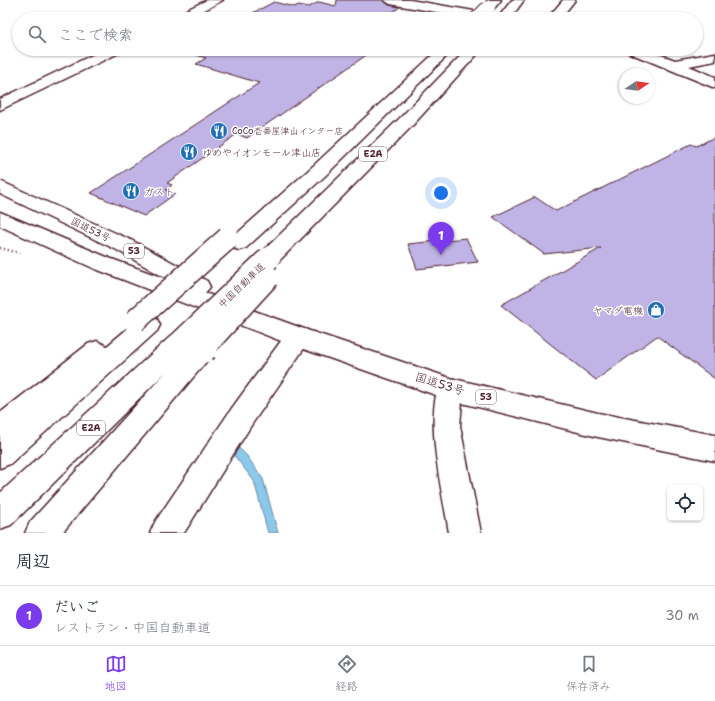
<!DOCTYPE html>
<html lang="ja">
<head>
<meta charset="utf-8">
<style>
  :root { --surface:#fff; --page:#f6f6f7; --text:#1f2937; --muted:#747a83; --line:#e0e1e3; --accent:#7c3aed }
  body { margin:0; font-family:"Shantell Sans","Klee One",sans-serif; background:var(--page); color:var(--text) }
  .controls { position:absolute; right:12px; bottom:12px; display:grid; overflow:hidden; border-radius:6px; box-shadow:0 1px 3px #0004 }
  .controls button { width:36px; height:36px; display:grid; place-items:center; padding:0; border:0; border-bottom:1px solid var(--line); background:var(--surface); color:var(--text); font:20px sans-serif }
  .compass { position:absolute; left:619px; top:68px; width:36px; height:36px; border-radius:50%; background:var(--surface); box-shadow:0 1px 3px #0004; rotate:77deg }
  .you { position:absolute; left:441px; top:193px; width:14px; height:14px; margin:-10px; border:3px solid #fff; border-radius:50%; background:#1a73e8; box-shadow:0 0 0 6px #1a73e833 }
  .badge { display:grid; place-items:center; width:26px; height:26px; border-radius:50%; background:var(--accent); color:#fff; font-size:13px; font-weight:700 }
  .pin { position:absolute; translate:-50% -33px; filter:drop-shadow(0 1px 2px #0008) }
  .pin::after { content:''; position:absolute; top:21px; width:14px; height:12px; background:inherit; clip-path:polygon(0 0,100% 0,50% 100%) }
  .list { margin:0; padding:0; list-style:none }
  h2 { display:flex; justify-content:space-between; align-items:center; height:52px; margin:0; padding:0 16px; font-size:17px }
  h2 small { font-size:13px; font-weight:400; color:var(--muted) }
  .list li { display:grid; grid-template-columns:26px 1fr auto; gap:12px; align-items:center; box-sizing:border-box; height:60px; padding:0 16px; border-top:1px solid var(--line) }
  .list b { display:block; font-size:15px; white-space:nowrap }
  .list p { margin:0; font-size:13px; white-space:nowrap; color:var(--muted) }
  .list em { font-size:13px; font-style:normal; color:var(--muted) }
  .icon { flex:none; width:22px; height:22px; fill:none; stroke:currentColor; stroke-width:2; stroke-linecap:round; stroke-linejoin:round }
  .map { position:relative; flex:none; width:715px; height:533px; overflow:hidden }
  .search { position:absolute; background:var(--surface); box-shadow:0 1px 3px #0004; left:12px; right:12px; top:12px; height:44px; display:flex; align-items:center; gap:10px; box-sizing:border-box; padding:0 14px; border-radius:22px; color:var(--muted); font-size:15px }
  .sheet { height:112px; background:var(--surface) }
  nav { display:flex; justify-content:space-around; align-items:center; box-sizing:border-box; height:56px; border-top:1px solid var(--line); background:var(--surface); font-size:11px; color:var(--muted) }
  nav a { display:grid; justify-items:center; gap:2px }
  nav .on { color:var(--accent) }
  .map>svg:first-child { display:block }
  .water { fill:#8bc9eb; stroke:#71859e }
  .building { fill:#c0b4e6; stroke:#4a1f2b }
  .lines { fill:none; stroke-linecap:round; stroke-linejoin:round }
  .minor-casing { stroke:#4a1f2b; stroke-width:3 }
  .highway-casing { stroke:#4a1f2b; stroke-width:3 }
  .path { stroke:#4a1f2b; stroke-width:2.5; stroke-dasharray:1 3; stroke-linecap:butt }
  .minor { fill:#fff; fill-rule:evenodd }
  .highway { fill:#fff; fill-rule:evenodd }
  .highway-bridge-far2-casing { stroke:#4a1f2b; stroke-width:16; stroke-linecap:butt }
  .highway-bridge-far1-casing { stroke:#4a1f2b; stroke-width:25; stroke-linecap:butt }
  .highway-bridge-casing { stroke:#4a1f2b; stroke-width:32; stroke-linecap:butt }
  .highway-bridge-far2 { stroke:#fff; stroke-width:14 }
  .highway-bridge-far1 { stroke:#fff; stroke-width:22 }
  .highway-bridge { stroke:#fff; stroke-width:28 }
  .labels { text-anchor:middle; stroke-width:3; stroke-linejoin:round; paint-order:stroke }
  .far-poi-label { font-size:9px; fill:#4a1f2b; stroke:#fff; text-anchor:start }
  .shield { fill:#fff; stroke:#80626b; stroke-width:1 }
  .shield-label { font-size:9px; font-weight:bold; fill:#4a1f2b }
  .poi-label { font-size:10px; fill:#4a1f2b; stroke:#fff; text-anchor:start }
  .street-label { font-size:10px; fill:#4a1f2b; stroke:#fff }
  .near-street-label { font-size:12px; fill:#4a1f2b; stroke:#fff }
</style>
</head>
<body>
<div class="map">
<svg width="715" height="533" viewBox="0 0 715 533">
  <rect width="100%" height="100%" fill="#fff"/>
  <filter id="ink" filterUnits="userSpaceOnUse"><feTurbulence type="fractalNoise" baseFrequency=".025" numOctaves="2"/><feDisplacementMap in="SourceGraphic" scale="8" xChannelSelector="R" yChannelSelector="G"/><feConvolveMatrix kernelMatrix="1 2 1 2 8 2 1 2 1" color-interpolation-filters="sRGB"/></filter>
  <g filter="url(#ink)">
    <!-- water -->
    <path class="water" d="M236,445L247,456L263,479L278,533H268L254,481L233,454Z"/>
    <!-- building -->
    <path class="building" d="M337,0H383L389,5L400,7L382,19H241L274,2L294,7L299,5L309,7L319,2L336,6Z
      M183,49H375L247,138L237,134L167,183L172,185L166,190L175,194L144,216L91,193L259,83L196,64L206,58L181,50Z
      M715,137V379L657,336L596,380L501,305L601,248L544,254L493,217L535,197L556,211L691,144L696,146Z
      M466,238L478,262L417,269L408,244Z"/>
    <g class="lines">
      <!-- minor casing -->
      <g class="minor-casing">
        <path id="minor" d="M207,0H223L188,19H172L174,16Z
          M384,0H410L497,15L503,19H476L390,4Z
          M563,0H575L560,19H547Z
          M105,49H123L121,52L0,110V99Z
          M625,49H645L675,60L715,53V61L689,66L715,77V88L627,52Z
          M298,328L307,330L310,337L307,344L252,424L184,533H150L155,522L232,408L289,330Z
          M450,378L459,381L463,389L460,426L481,533H449C443,494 423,416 441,381Z"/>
      </g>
      <!-- highway casing -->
      <g class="highway-casing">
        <path id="highway" d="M488,0H501L492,11L488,12L482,8Z
          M512,0H524L510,19H497Z
          M439,49H454L326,175L246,248L239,250L232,248L228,243L232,238L312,167Z
          M467,49H482L412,126L277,263L269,265L261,263L258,258L261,253L400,118Z
          M0,181L131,240L207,281L210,287L205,293L307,330L450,378L598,413L715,435V461L598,437L450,400L289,344L93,268L0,226V212L109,258L169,280L117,250L0,194Z
          M148,316L157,319L160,325L157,331L10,464L0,468V413L88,344L97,341L107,346L139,319Z
          M181,333L190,335L193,342L202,339L211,342L215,349L211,356L62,533H25L30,522L166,372L11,525L0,529V493L172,335Z"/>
      </g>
      <!-- path -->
      <path class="path" d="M0,248L23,254"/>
      <!-- minor -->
      <use href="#minor" class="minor"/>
      <!-- highway -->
      <use href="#highway" class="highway"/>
      <!-- highway-bridge-far2 casing -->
      <g class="highway-bridge-far2-casing">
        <path id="highway-bridge-far2" d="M477,19L488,8"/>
      </g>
      <!-- highway-bridge-far1 casing -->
      <g class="highway-bridge-far1-casing">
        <path id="highway-bridge-far1" d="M135,321L228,238
          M181,342L269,258
          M203,348L268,277"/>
      </g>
      <!-- highway-bridge casing -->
      <g class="highway-bridge-casing">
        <path id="highway-bridge" d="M202,349L204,347"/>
      </g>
      <!-- highway-bridge-far2 -->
      <use href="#highway-bridge-far2" class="highway-bridge-far2"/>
      <!-- highway-bridge-far1 -->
      <use href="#highway-bridge-far1" class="highway-bridge-far1"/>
      <!-- highway-bridge -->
      <use href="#highway-bridge" class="highway-bridge"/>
    </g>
  </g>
  <!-- icons -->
  <defs>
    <g id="restaurant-disc" transform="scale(0.9)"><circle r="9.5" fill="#1f6fb2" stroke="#fff"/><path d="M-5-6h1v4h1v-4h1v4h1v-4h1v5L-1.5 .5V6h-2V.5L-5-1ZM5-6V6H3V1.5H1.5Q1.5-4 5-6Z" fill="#fff"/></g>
    <g id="shop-disc" transform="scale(0.9)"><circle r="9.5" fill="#1f6fb2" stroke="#fff"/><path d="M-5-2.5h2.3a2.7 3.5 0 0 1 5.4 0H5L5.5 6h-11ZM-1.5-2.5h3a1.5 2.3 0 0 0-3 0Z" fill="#fff"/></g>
  </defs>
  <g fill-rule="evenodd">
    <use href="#restaurant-disc" x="219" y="131"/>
    <use href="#restaurant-disc" x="189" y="152"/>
    <use href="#restaurant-disc" x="131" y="191"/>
    <use href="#shop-disc" x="656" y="310"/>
  </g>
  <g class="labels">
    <!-- far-poi labels -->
    <g class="far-poi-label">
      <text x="232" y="134">CoCo壱番屋津山インター店</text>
    </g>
    <!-- shield labels -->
    <g class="shield">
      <rect x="359" y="147" width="28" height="14" rx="3"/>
      <rect x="124" y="244" width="20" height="14" rx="3"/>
      <rect x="476" y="390" width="20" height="14" rx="3"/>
      <rect x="77" y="421" width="28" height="14" rx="3"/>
    </g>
    <g class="shield-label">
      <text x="373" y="157">E2A</text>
      <text x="134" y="254">53</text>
      <text x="486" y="400">53</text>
      <text x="91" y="431">E2A</text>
    </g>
    <!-- poi labels -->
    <g class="poi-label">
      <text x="202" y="156">ゆめやイオンモール津山店</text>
      <text x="144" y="195">ガスト</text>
      <text x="643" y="314" text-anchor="end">ヤマダ電機</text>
    </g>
    <!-- street labels -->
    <g class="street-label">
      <text transform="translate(91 229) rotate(26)" y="4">国道53号</text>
      <text transform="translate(241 285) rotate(-44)" y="4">中国自動車道</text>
    </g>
    <!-- near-street labels -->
    <g class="near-street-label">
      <text transform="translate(440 384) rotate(17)" y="4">国道53号</text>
    </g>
  </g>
</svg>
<div class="controls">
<button><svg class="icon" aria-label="locate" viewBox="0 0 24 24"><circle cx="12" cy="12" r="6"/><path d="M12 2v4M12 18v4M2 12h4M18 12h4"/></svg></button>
</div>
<svg class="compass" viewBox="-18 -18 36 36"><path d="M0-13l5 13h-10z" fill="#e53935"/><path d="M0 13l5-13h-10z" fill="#747a83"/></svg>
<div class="you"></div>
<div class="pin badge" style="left:441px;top:255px">1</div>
<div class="search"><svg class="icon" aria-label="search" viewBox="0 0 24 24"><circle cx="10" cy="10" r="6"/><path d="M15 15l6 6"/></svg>ここで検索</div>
</div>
<section class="sheet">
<h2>周辺<small></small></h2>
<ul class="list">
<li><span class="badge">1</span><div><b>だいご</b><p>レストラン · 中国自動車道</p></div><em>30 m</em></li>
</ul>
</section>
<nav>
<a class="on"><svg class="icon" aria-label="map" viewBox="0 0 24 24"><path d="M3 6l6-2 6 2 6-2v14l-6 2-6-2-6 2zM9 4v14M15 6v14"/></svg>地図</a>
<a><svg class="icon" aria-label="directions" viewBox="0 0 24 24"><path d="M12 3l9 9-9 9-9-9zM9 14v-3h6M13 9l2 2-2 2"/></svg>経路</a>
<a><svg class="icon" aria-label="saved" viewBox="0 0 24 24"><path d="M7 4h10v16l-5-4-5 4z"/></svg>保存済み</a>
</nav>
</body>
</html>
